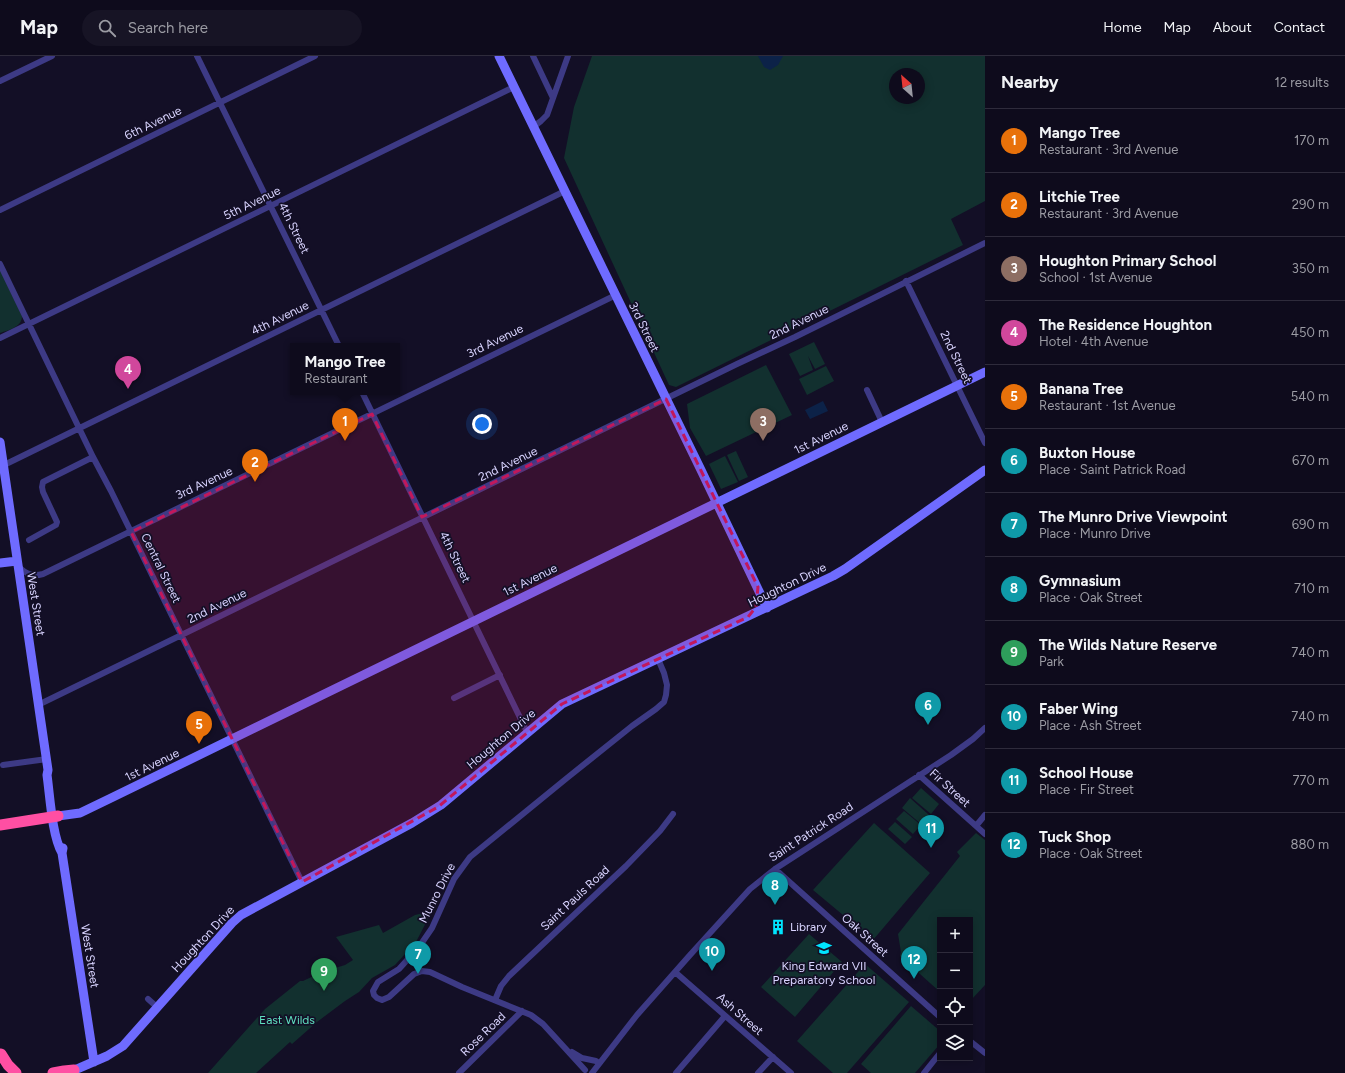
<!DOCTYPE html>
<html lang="en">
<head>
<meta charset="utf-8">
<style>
  :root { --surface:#0e0b1c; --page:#171425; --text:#f1f3f6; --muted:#9b9ba3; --line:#2e2b3b; --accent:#00e5ff }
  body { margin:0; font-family:Figtree,sans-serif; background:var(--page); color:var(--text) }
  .controls { position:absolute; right:12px; bottom:12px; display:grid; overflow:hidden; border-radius:0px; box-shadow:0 2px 10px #0003 }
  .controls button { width:36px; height:36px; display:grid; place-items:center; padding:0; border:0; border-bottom:1px solid var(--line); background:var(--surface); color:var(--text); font:20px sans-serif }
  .compass { position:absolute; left:889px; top:12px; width:36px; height:36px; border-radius:50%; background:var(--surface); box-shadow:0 2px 10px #0003; rotate:333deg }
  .you { position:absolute; left:482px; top:368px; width:14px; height:14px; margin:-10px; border:3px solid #fff; border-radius:50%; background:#1a73e8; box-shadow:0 0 0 6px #1a73e833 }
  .badge { display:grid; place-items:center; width:26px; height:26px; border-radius:50%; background:var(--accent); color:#fff; font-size:13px; font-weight:700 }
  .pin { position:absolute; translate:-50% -33px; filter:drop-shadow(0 1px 2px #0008) }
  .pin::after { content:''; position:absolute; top:21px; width:14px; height:12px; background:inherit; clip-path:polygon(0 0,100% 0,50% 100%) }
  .popup { position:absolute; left:290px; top:287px; width:110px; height:52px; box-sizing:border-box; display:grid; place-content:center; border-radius:0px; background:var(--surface); filter:drop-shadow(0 1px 3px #0005); font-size:13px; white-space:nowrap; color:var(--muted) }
  .popup b { font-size:15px; color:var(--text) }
  .popup::after { content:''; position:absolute; left:50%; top:100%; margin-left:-8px; border:8px solid transparent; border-top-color:var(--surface) }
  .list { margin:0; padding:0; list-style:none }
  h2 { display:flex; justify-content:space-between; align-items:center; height:52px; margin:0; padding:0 16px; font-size:17px }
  h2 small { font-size:13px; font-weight:400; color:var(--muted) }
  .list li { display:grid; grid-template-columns:26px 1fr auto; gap:12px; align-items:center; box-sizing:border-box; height:64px; padding:0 16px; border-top:1px solid var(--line) }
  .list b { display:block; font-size:15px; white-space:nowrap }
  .list p { margin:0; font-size:13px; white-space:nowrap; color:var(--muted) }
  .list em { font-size:13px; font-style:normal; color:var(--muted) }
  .icon { flex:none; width:22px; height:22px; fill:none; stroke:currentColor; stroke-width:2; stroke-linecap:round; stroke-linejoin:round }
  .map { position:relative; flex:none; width:985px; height:1017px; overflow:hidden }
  header { display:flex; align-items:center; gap:24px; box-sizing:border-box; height:56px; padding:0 20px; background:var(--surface); border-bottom:1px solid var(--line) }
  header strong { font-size:19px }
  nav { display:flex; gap:22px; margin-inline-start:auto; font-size:14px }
  .search { width:280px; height:36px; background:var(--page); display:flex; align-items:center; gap:10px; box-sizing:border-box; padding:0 14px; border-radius:22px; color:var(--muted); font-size:15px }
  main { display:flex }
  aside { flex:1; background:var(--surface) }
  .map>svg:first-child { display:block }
  .green { fill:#12302f; fill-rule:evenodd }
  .water { fill:#0c2248 }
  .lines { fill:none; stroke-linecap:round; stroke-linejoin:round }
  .street { stroke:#3d3a85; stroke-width:6 }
  .secondary { stroke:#6f6bff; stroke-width:9 }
  .highway { stroke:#ff4fa3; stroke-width:11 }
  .marked { fill:#c2185b; fill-opacity:0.2; stroke:#c2185b; stroke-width:3; stroke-dasharray:8 5; stroke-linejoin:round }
  .labels { text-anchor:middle; stroke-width:3.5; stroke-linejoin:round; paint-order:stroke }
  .street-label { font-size:12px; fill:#d9d4ff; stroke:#130f26 }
  .poi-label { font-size:12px; fill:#d9d4ff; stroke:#130f26; text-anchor:start }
  .park-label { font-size:12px; fill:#5fe0c0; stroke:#130f26 }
</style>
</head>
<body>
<header>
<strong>Map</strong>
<div class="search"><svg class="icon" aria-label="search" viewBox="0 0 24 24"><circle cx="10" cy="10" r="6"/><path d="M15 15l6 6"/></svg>Search here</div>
<nav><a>Home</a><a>Map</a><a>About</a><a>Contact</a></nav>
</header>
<main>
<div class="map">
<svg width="985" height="1017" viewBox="0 0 985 1017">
  <rect width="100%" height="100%" fill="#130f26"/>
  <!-- green -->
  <path class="green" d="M592,0H985V145L951,163L963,189L676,331L669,329L564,102L574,51ZM895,18H919V42H895Z
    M0,214L22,260C22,271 9,274 0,277Z
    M814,286L825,308L815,313L808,300L813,314L800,320L789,298Z
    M766,309L792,359L706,400L690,372L687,348Z
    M826,310L834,325L807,339L799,323Z
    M736,395L748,421L739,425L727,399Z
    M725,400L738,426L721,433L709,408Z
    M921,732L939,748L931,758L912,742Z
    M910,742L929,759L921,768L902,752Z
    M904,755L921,769L913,778L896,763Z
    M895,766L912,781L905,788L888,773Z
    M874,767L930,817L873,884L813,834Z
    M976,777L985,784V929L972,943L970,941V864H940V936L900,900L901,896L898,878L960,800L957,796Z
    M432,855L416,886L395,909L372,922L359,936L345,945L317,966L292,988L290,986L256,1017H208L265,953L300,925H303L322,916L345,909L353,904L336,881L379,869L383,877L415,859Z
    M809,878L842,906L795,961L761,931Z
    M865,908L909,946L847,1017H833L797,985Z
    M911,950L940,975V988L915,1017H871L861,1008Z"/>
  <!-- water -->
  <path class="water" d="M758,0H783L778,9L770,14L764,11Z
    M823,345L828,355L810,363L805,354Z"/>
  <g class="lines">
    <!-- street -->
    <path class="street" d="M197,0L339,290
      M533,0L553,42
      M0,25L52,0
      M533,71L541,65L547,59L568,0
      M0,154L315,0
      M0,208L93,401L111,435L302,826
      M906,225L985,387
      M0,282L514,31
      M867,334L882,366
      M362,336L527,676
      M4,409L565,135
      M29,484L56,469L57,466L43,436L42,431L43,426L93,401
      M18,510C26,518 32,521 43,518L616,239
      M454,642L500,619
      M40,648L737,308L795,281L985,187
      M3,709L47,703
      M919,719L985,778
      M976,770L985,759
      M775,813L940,961
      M675,916L791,1017
      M148,943L157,951
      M495,944L501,930L509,920L626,810L660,775L673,758
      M970,985L985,997
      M572,996L582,1002L596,1005
      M585,1014L543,968L531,959L462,931L430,916L422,915L414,918L389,941L382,944L377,942L374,939L373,935L378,926L399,913L419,891L432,872L454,823L470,801L567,722L632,670L656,653L664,646L666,639L667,629L664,617L658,603
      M459,1017L522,955
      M592,1017L637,959L690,899L750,833L775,813L951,699L973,683L985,672
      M676,1017L725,960
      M758,1017L773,1001
      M924,1017L940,997"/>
    <!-- secondary -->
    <path class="secondary" d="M499,0L701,414L767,552
      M0,386L48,714L47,719C50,740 52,780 62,797
      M0,507L17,505
      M58,760L80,757L109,743L985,316
      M63,792L62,797L94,1006
      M68,1017L107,1000L123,990L232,867L241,859L412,767L441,749L562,648L833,520L845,513L985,414"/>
    <!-- highway -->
    <path class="highway" d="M0,769L58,760
      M1,998L8,1009L16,1017
      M53,1017L64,1015L74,1014"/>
  </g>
  <!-- marked area -->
  <path class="marked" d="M666,343L758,531L756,551L748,561L562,648L438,751L302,826L131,476L372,358L422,461Z"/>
  <!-- icons -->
  <defs>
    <g id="building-bare" transform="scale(1.2)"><path d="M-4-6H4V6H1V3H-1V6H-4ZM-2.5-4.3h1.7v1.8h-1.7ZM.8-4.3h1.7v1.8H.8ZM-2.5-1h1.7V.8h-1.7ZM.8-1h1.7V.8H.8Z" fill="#00e5ff" stroke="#130f26" stroke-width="2.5" paint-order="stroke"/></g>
    <g id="school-bare" transform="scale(1.2)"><path d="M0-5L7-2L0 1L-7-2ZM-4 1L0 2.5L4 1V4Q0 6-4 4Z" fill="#00e5ff" stroke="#130f26" stroke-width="2.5" paint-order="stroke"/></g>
  </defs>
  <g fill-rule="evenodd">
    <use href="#building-bare" x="778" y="871"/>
    <use href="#school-bare" x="824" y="892"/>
  </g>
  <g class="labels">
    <!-- street labels -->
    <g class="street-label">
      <text transform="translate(153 67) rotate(-26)" y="4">6th Avenue</text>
      <text transform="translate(252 147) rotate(-26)" y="4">5th Avenue</text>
      <text transform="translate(294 172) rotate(64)" y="4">4th Street</text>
      <text transform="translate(280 262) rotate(-26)" y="4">4th Avenue</text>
      <text transform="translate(799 266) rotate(-26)" y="4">2nd Avenue</text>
      <text transform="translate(644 271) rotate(64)" y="4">3rd Street</text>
      <text transform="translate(495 285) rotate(-26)" y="4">3rd Avenue</text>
      <text transform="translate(956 301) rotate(64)" y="4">2nd Street</text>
      <text transform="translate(821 382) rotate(-26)" y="4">1st Avenue</text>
      <text transform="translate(508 408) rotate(-26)" y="4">2nd Avenue</text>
      <text transform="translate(204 427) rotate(-25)" y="4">3rd Avenue</text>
      <text transform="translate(455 501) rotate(64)" y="4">4th Street</text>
      <text transform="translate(161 512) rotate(64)" y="4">Central Street</text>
      <text transform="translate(530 524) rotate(-26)" y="4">1st Avenue</text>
      <text transform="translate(787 529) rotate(-26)" y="4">Houghton Drive</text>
      <text transform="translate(36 548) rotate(81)" y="4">West Street</text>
      <text transform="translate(217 550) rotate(-26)" y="4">2nd Avenue</text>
      <text transform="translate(501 683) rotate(-40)" y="4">Houghton Drive</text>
      <text transform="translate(152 709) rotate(-26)" y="4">1st Avenue</text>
      <text transform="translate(950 732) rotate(42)" y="4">Fir Street</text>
      <text transform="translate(811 776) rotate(-33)" y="4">Saint Patrick Road</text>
      <text transform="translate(437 837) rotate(-63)" y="4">Munro Drive</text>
      <text transform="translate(575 842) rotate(-43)" y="4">Saint Pauls Road</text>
      <text transform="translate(865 879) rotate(42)" y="4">Oak Street</text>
      <text transform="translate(203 883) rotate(-47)" y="4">Houghton Drive</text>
      <text transform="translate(90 900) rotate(81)" y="4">West Street</text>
      <text transform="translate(740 958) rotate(41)" y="4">Ash Street</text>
      <text transform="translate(483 978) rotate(-44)" y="4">Rose Road</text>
    </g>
    <!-- poi labels -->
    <g class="poi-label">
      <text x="790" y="875">Library</text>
      <text x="824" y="914" text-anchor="middle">King Edward VII<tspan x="824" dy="14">Preparatory School</tspan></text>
    </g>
    <!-- park labels -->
    <g class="park-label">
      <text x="287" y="968">East Wilds</text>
    </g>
  </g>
</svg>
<div class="controls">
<button>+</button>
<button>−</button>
<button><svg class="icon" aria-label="locate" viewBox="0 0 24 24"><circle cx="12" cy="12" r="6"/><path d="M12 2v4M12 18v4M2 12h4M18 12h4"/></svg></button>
<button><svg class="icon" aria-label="layers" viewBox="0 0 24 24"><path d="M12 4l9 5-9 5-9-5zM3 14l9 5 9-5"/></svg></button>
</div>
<svg class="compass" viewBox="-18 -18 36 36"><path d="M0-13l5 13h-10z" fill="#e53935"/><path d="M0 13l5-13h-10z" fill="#9b9ba3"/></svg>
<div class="you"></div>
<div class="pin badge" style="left:345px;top:385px;background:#e8710a">1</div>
<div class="popup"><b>Mango Tree</b>Restaurant</div>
<div class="pin badge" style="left:255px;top:426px;background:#e8710a">2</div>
<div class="pin badge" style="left:763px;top:385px;background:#8d6e63">3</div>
<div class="pin badge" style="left:128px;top:333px;background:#d1479c">4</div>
<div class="pin badge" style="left:199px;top:688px;background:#e8710a">5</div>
<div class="pin badge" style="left:928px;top:669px;background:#0f9aa8">6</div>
<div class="pin badge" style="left:418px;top:918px;background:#0f9aa8">7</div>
<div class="pin badge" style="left:775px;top:849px;background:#0f9aa8">8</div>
<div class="pin badge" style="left:324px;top:935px;background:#2e9e5b">9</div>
<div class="pin badge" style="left:712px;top:915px;background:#0f9aa8">10</div>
<div class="pin badge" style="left:931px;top:792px;background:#0f9aa8">11</div>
<div class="pin badge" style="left:914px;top:923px;background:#0f9aa8">12</div>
</div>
<aside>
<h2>Nearby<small>12 results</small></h2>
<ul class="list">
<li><span class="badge" style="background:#e8710a">1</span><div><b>Mango Tree</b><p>Restaurant · 3rd Avenue</p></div><em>170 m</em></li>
<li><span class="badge" style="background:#e8710a">2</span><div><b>Litchie Tree</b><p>Restaurant · 3rd Avenue</p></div><em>290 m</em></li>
<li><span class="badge" style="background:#8d6e63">3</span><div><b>Houghton Primary School</b><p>School · 1st Avenue</p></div><em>350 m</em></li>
<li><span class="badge" style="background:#d1479c">4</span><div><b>The Residence Houghton</b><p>Hotel · 4th Avenue</p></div><em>450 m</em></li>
<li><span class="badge" style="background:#e8710a">5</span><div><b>Banana Tree</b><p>Restaurant · 1st Avenue</p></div><em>540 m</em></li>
<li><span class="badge" style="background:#0f9aa8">6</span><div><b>Buxton House</b><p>Place · Saint Patrick Road</p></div><em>670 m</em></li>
<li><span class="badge" style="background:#0f9aa8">7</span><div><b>The Munro Drive Viewpoint</b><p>Place · Munro Drive</p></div><em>690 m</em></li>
<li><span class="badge" style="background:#0f9aa8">8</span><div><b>Gymnasium</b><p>Place · Oak Street</p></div><em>710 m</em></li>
<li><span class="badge" style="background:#2e9e5b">9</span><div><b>The Wilds Nature Reserve</b><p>Park</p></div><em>740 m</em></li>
<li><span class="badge" style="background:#0f9aa8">10</span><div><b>Faber Wing</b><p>Place · Ash Street</p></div><em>740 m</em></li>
<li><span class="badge" style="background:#0f9aa8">11</span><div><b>School House</b><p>Place · Fir Street</p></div><em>770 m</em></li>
<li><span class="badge" style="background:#0f9aa8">12</span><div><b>Tuck Shop</b><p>Place · Oak Street</p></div><em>880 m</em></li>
</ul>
</aside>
</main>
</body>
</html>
